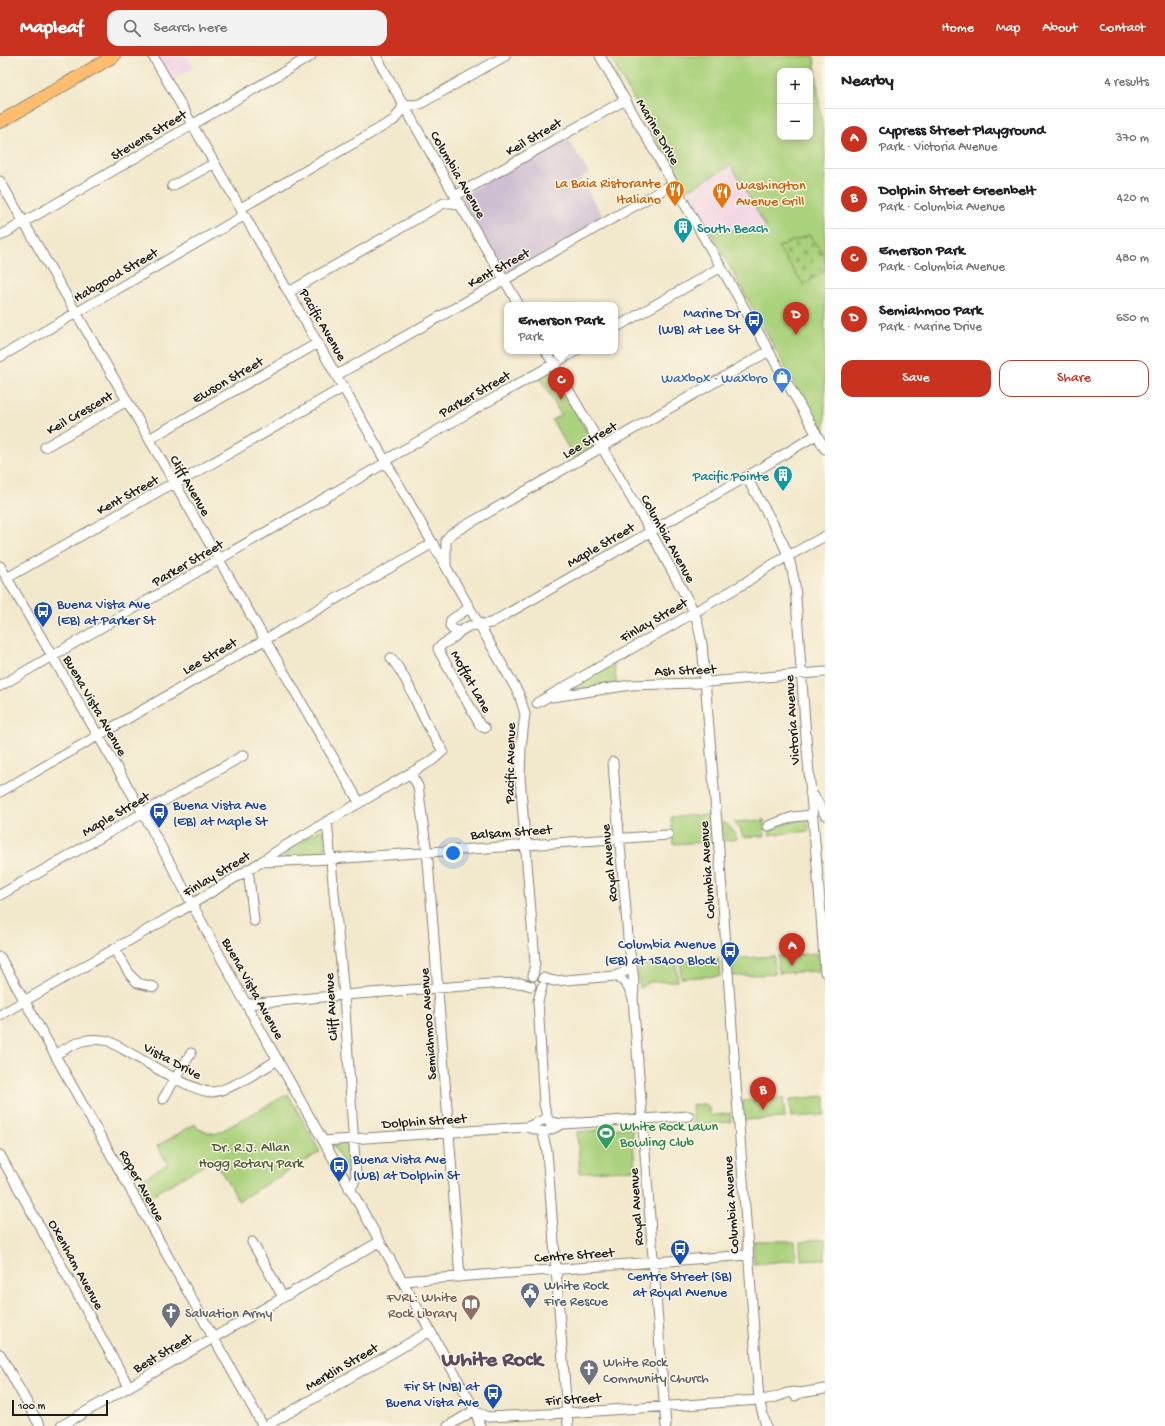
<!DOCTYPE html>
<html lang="en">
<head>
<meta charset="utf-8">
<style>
  :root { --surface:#fff; --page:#f2f2f2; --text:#202124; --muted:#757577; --line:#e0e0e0; --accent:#c8321e }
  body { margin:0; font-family:"Gochi Hand",sans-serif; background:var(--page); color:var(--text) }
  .controls { position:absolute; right:12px; top:12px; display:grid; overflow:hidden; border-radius:8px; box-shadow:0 2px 10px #0003 }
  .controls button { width:36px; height:36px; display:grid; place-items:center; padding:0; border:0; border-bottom:1px solid var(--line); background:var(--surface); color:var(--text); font:20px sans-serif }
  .scale { position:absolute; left:12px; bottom:10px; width:96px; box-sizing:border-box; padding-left:4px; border:2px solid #1c1c1c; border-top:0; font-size:11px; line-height:14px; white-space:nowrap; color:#1c1c1c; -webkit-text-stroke:3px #fcf5e5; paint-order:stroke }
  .you { position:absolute; left:453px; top:797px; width:14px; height:14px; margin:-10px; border:3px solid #fff; border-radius:50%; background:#1a73e8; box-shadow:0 0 0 6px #1a73e833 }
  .badge { display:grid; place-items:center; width:26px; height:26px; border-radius:50%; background:var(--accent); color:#fff; font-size:13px; font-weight:700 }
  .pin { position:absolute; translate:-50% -33px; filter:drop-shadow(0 1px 2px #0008) }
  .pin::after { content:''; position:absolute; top:21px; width:14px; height:12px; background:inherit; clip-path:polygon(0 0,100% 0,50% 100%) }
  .popup { position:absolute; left:504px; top:246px; width:114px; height:52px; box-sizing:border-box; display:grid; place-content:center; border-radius:8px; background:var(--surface); filter:drop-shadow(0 1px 3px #0005); font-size:13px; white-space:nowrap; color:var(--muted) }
  .popup b { font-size:15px; color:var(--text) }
  .popup::after { content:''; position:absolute; left:50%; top:100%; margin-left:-8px; border:8px solid transparent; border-top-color:var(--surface) }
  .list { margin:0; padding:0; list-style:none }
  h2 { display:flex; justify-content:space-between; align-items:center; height:52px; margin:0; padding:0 16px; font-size:17px }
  h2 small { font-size:13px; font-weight:400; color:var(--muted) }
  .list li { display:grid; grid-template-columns:26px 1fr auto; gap:12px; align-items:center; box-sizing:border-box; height:60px; padding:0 16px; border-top:1px solid var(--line) }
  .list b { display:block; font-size:15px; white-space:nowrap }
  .list p { margin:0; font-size:13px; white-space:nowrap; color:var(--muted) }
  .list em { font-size:13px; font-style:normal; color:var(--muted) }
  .actions { display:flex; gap:8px; padding:12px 16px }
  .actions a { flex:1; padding:9px 0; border:1px solid var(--accent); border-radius:12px; text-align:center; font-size:14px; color:var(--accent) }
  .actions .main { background:var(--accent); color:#fff }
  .icon { flex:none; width:22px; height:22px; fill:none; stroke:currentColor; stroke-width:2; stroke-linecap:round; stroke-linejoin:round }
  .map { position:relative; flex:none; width:825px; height:1370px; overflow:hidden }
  header { display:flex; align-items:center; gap:24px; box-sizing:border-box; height:56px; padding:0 20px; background:var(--accent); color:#fff }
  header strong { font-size:19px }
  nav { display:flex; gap:22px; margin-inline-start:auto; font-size:14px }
  .search { width:280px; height:36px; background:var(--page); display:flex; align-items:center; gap:10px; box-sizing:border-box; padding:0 14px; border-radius:12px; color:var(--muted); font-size:15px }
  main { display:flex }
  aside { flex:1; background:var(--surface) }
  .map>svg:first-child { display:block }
  .built { fill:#f0d0e5 }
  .industrial { fill:#cebed2 }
  .green { fill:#aad17b; stroke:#63764c; fill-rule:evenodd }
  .cemetery { fill:url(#cemetery-stones); stroke:#63764c }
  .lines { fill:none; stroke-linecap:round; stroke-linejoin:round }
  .minor-casing { stroke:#878274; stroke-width:11 }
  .major-casing { stroke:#878274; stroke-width:14 }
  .minor { stroke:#fff; stroke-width:9 }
  .major { stroke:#fcbd6e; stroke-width:12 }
  .labels { text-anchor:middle; stroke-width:3; stroke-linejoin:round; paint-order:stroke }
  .street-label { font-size:14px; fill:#1c1c1c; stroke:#fcf5e5 }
  .food-label { font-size:14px; fill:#c56008; stroke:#fcf5e5; text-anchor:end }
  .culture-label { font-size:14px; fill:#0d838f; stroke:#fcf5e5; text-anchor:start }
  .transit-label { font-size:14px; fill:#164399; stroke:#fcf5e5; text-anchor:end }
  .shop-label { font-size:14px; fill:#366cbe; stroke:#fcf5e5; text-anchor:end }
  .leisure-label { font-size:14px; fill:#27864d; stroke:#fcf5e5; text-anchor:start }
  .park-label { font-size:14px; fill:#4e5b3d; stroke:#fcf5e5 }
  .service-label { font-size:14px; fill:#4e5e75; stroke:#fcf5e5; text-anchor:start }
  .education-label { font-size:14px; fill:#785e54; stroke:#fcf5e5; text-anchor:end }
  .worship-label { font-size:14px; fill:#5b616d; stroke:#fcf5e5; text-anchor:start }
  .town-label { font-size:22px; font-weight:bold; fill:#5b4b5e; stroke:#fcf5e5 }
</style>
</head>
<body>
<header>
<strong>Mapleaf</strong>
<div class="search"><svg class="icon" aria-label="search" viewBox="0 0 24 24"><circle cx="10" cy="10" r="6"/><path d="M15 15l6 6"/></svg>Search here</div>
<nav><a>Home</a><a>Map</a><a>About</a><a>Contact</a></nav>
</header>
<main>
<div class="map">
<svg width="825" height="1370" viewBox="0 0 825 1370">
  <defs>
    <pattern id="cemetery-stones" width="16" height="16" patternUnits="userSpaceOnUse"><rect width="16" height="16" fill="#aad17b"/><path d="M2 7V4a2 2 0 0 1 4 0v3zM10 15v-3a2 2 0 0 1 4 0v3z" fill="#92b36a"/></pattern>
  </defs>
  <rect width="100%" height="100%" fill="#fcf5e5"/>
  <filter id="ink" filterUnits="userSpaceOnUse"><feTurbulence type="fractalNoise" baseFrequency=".025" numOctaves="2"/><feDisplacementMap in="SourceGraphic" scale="8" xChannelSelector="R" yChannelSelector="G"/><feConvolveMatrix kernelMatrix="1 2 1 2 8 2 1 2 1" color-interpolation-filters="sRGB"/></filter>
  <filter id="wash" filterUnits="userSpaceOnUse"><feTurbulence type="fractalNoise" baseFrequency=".012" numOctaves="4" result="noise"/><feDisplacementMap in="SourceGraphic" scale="16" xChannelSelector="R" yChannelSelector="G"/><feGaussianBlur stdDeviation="0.9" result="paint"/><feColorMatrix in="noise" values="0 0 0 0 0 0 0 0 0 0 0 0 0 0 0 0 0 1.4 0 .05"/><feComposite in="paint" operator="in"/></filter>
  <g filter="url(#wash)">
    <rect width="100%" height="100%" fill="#f2e8cc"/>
    <!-- built -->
    <path class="built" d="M157,0H187L194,11L171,24Z
      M731,109L766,171L760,176L709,173L686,135Z"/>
    <!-- industrial -->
    <path class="industrial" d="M568,82L589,118L580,123L605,164L513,215L505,216L503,215L463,146V140L494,121L507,116Z"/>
    <!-- green -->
    <path class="green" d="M609,0H814L825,95V383L709,173L760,176L766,171L731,109L686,135ZM780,15H810V81H780Z
      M551,314L559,323L560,329L587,375C591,380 596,384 594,391L575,403L552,364L561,359L539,320Z
      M613,605L617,628L569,635L568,634Z
      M710,759L709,786L673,788L671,761Z
      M801,763L807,764L808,767L809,775L769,779L771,774L775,771Z
      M764,764L765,780L743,781L740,773L734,766Z
      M722,766C731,770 734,775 737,783L724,785Z
      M320,774L324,775L326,799L284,801L282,796Z
      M818,897L819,915L779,917L778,900Z
      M774,900L775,918L731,920L730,903Z
      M718,902L720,920L681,922V905Z
      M676,906L678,925L649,926L640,932L637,909Z
      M288,1038L320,1096L238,1145L214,1103L144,1144L134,1128L168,1108L157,1090L195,1068L198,1073L216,1078Z
      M825,1040V1059L791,1061L790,1043Z
      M783,1042L785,1062L743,1064L742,1045Z
      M704,1048L709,1052L710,1060L730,1057L731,1066L693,1069L692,1049Z
      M632,1071L635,1113L580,1117L577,1076Z
      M350,1087L353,1122L333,1089Z
      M825,1183V1203L801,1204L800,1185Z
      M753,1185H795L796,1204L754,1208Z"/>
    <!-- cemetery -->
    <path class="cemetery" d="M809,179L825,200V214L804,229L778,191Z"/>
  </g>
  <g filter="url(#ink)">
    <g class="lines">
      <!-- minor casing -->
      <g class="minor-casing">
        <path id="minor" d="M153,0L519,638L525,658L521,691L520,721L535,906L533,920
          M376,0L455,140L519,249
          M600,0L825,393
          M403,48L412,49L420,48L505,0
          M0,125L359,746
          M172,130L215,107
          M455,140L625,44
          M241,152L394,64L401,54L403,48
          M0,180L311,0
          M289,236L444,147H454L460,150
          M615,272L721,211
          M546,295L647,469L691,550L697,564L702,588L718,780L759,1344L766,1370
          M0,301L245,159
          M337,319L673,128
          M149,383L318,287
          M45,391L127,345
          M386,404L576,295
          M746,421C760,445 778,473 788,499C791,509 793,519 795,529L806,681L820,845L825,916
          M446,509V484L451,478L769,295
          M0,510L143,757L246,948L475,1354L480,1370
          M7,522L166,431L183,424L344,331
          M469,552L451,564L450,570L452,573L459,576L469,570L491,567L746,421L816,379
          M459,576C454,584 445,585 438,592L439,595L480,669L485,672
          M0,630L387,406
          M552,641L631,629L696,627L825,616
          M537,647L745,527L766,512L825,480
          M613,706C617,765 624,823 628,882C630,902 636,922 633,942L666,1370
          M410,717L418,730L428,805L460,1221
          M0,736L433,487
          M810,737L814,740L825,759
          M327,765L344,939L356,1120L354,1127L349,1132
          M768,770L793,761L812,759
          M261,806L331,803L668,779
          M248,813L254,865
          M0,839L244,699
          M114,893L131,920L138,927L154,931
          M0,901L263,1370
          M615,920C623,917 629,915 631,906
          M543,922L554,925L615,920C626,925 629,932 633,942
          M542,931L538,945L544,1048L548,1064
          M246,948L344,939L490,928L521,927L531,930
          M0,959L182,854L261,806L280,793L433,704L443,695C437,686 431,676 426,666C414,643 407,621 391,602
          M55,999C74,987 86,980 109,985C129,996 192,1036 211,1036C228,1036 262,1013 278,1004
          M163,1043L191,997
          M550,1066L563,1068L689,1060
          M527,1071L543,1064H548L551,1069
          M542,1075L547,1095L568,1370
          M323,1085L526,1071L545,1076L563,1068
          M0,1099L129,1331
          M252,1186L283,1241
          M402,1225L748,1199
          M0,1298L40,1370
          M795,1340L800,1337L825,1333
          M475,1354L488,1361L567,1357L759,1344C765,1343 771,1343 776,1341C786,1338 788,1335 800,1337
          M61,1370L379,1186
          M266,1370L430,1275
          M448,1370L475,1354"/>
      </g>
      <!-- major casing -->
      <g class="major-casing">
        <path id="major" d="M0,66L114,0"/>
      </g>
      <!-- minor -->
      <use href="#minor" class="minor"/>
      <!-- major -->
      <use href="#major" class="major"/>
    </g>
  </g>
  <!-- icons -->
  <defs>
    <g id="restaurant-pin" transform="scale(1)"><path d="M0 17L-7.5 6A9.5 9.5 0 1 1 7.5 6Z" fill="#e8710a" stroke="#fcf5e5"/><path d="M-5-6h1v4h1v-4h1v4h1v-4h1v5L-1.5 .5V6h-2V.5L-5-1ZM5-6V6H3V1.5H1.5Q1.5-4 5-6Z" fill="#fff"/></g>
    <g id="building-pin" transform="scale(1)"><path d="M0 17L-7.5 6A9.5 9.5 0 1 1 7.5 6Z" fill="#0f9aa8" stroke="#fcf5e5"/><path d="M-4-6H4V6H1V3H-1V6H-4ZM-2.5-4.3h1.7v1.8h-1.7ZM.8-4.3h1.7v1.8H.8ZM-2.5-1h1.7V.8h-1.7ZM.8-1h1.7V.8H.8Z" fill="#fff"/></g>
    <g id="bus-pin" transform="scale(1)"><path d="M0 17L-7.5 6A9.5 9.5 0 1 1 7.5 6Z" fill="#1a4fb4" stroke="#fcf5e5"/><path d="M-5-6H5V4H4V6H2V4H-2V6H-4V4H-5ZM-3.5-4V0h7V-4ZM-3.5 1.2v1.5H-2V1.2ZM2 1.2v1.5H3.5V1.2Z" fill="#fff"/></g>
    <g id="shop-pin" transform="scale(1)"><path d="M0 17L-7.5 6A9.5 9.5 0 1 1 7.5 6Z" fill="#3f7fe0" stroke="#fcf5e5"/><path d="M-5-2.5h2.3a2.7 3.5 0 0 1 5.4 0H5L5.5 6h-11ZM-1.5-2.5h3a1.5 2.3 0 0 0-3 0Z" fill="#fff"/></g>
    <g id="stadium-pin" transform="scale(1)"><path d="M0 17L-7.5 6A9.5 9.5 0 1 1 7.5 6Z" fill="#2e9e5b" stroke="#fcf5e5"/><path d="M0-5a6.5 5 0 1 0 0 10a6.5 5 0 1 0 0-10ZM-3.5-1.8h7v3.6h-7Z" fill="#fff"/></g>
    <g id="civic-pin" transform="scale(1)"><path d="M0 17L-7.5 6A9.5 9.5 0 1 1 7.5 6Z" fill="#5c6f8a" stroke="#fcf5e5"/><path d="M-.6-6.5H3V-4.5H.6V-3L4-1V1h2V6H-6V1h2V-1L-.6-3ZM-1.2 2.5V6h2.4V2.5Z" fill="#fff"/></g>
    <g id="library-pin" transform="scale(1)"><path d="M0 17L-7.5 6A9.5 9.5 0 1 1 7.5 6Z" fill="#8d6e63" stroke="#fcf5e5"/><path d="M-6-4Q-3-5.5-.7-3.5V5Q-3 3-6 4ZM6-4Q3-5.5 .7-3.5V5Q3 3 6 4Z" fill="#fff"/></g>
    <g id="church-pin" transform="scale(1)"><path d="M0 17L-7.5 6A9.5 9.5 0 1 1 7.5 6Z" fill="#6b7280" stroke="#fcf5e5"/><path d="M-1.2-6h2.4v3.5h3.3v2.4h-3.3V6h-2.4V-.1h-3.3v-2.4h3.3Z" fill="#fff"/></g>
  </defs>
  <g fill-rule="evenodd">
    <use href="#restaurant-pin" x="675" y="134"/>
    <use href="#restaurant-pin" x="722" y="136"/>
    <use href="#building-pin" x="683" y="171"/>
    <use href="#bus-pin" x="754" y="264"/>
    <use href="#shop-pin" x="782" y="321"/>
    <use href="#building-pin" x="783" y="419"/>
    <use href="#bus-pin" x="43" y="555"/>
    <use href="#bus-pin" x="159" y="756"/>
    <use href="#bus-pin" x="730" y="895"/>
    <use href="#stadium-pin" x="606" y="1077"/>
    <use href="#bus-pin" x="339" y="1110"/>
    <use href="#bus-pin" x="680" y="1193"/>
    <use href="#civic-pin" x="530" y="1236"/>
    <use href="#library-pin" x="471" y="1248"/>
    <use href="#church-pin" x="171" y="1256"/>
    <use href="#church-pin" x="589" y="1313"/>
    <use href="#bus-pin" x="493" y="1337"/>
  </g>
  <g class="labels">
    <!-- street labels -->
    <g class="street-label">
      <text transform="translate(659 75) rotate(60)" y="5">Marine Drive</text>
      <text transform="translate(148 78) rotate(-31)" y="5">Stevens Street</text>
      <text transform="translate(533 80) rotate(-30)" y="5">Keil Street</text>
      <text transform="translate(459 118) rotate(60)" y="5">Columbia Avenue</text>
      <text transform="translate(498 211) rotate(-29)" y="5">Kent Street</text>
      <text transform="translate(115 218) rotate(-30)" y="5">Habgood Street</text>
      <text transform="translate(324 268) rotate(60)" y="5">Pacific Avenue</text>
      <text transform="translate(227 323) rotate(-30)" y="5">Ewson Street</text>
      <text transform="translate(474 337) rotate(-30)" y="5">Parker Street</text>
      <text transform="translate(79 356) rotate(-30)" y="5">Keil Crescent</text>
      <text transform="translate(589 383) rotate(-30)" y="5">Lee Street</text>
      <text transform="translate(191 429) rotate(60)" y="5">Cliff Avenue</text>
      <text transform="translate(127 438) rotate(-29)" y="5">Kent Street</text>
      <text transform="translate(669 482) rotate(61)" y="5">Columbia Avenue</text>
      <text transform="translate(600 488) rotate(-30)" y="5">Maple Street</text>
      <text transform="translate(187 506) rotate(-30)" y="5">Parker Street</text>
      <text transform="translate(653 563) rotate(-30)" y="5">Finlay Street</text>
      <text transform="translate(209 599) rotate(-30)" y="5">Lee Street</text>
      <text transform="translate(685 613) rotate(-2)" y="5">Ash Street</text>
      <text transform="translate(472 625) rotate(61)" y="5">Moffat Lane</text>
      <text transform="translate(96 649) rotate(60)" y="5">Buena Vista Avenue</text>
      <text transform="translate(791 664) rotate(-94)" y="5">Victoria Avenue</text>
      <text transform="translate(509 707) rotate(-89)" y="5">Pacific Avenue</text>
      <text transform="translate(115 757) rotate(-30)" y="5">Maple Street</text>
      <text transform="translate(511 775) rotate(-4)" y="5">Balsam Street</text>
      <text transform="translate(608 807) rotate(-96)" y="5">Royal Avenue</text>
      <text transform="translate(706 814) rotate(-94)" y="5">Columbia Avenue</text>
      <text transform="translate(216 817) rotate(-31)" y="5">Finlay Street</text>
      <text transform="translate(254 932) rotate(61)" y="5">Buena Vista Avenue</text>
      <text transform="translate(330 951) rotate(-94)" y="5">Cliff Avenue</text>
      <text transform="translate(427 968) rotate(-94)" y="5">Semiahmoo Avenue</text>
      <text transform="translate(173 1004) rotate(28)" y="5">Vista Drive</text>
      <text transform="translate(424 1064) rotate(-4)" y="5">Dolphin Street</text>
      <text transform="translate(143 1129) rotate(61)" y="5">Roper Avenue</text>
      <text transform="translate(730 1149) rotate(-94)" y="5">Columbia Avenue</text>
      <text transform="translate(635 1151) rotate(-94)" y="5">Royal Avenue</text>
      <text transform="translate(574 1198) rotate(-4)" y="5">Centre Street</text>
      <text transform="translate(77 1208) rotate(61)" y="5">Oxenham Avenue</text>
      <text transform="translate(162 1296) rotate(-30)" y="5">Best Street</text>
      <text transform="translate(341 1310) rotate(-30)" y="5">Merklin Street</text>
      <text transform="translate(573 1342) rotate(-4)" y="5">Fir Street</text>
    </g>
    <!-- food labels -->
    <g class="food-label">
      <text x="661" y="131">La Baia Ristorante<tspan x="661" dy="16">Italiano</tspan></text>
      <text x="736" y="133" text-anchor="start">Washington<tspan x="736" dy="16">Avenue Grill</tspan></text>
    </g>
    <!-- culture labels -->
    <g class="culture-label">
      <text x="697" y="176">South Beach</text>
      <text x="769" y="424" text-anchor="end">Pacific Pointe</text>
    </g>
    <!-- transit labels -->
    <g class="transit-label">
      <text x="740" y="261">Marine Dr<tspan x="740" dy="16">(WB) at Lee St</tspan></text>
      <text x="57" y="552" text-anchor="start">Buena Vista Ave<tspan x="57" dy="16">(EB) at Parker St</tspan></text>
      <text x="173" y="753" text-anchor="start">Buena Vista Ave<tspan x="173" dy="16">(EB) at Maple St</tspan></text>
      <text x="716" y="892">Columbia Avenue<tspan x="716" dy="16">(EB) at 15400 Block</tspan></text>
      <text x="353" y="1107" text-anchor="start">Buena Vista Ave<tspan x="353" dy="16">(WB) at Dolphin St</tspan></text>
      <text x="680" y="1224" text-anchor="middle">Centre Street (SB)<tspan x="680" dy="16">at Royal Avenue</tspan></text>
      <text x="479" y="1334">Fir St (NB) at<tspan x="479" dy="16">Buena Vista Ave</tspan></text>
    </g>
    <!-- shop labels -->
    <g class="shop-label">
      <text x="768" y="326">Waxbox · Waxbro</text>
    </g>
    <!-- leisure labels -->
    <g class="leisure-label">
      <text x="620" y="1074">White Rock Lawn<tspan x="620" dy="16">Bowling Club</tspan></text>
    </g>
    <!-- park labels -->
    <g class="park-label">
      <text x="251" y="1095">Dr. R.J. Allan<tspan x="251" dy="16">Hogg Rotary Park</tspan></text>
    </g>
    <!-- service labels -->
    <g class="service-label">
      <text x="544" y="1233">White Rock<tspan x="544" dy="16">Fire Rescue</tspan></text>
    </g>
    <!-- education labels -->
    <g class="education-label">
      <text x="457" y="1245">FVRL: White<tspan x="457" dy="16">Rock Library</tspan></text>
    </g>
    <!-- worship labels -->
    <g class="worship-label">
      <text x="185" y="1261">Salvation Army</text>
      <text x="603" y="1310">White Rock<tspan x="603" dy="16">Community Church</tspan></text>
    </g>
    <!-- town labels -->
    <g class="town-label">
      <text x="492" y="1309">White Rock</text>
    </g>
  </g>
</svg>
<div class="controls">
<button>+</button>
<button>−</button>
</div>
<div class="scale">100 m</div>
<div class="you"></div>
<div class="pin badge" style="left:792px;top:910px">A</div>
<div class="pin badge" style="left:763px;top:1054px">B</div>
<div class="pin badge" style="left:561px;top:344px">C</div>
<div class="popup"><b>Emerson Park</b>Park</div>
<div class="pin badge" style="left:796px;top:279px">D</div>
</div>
<aside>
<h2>Nearby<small>4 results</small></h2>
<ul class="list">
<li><span class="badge">A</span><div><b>Cypress Street Playground</b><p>Park · Victoria Avenue</p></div><em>370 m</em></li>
<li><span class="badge">B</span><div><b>Dolphin Street Greenbelt</b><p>Park · Columbia Avenue</p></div><em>420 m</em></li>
<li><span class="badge">C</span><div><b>Emerson Park</b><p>Park · Columbia Avenue</p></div><em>480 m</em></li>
<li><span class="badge">D</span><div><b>Semiahmoo Park</b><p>Park · Marine Drive</p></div><em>650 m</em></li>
</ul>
<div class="actions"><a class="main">Save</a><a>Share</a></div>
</aside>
</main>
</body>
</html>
